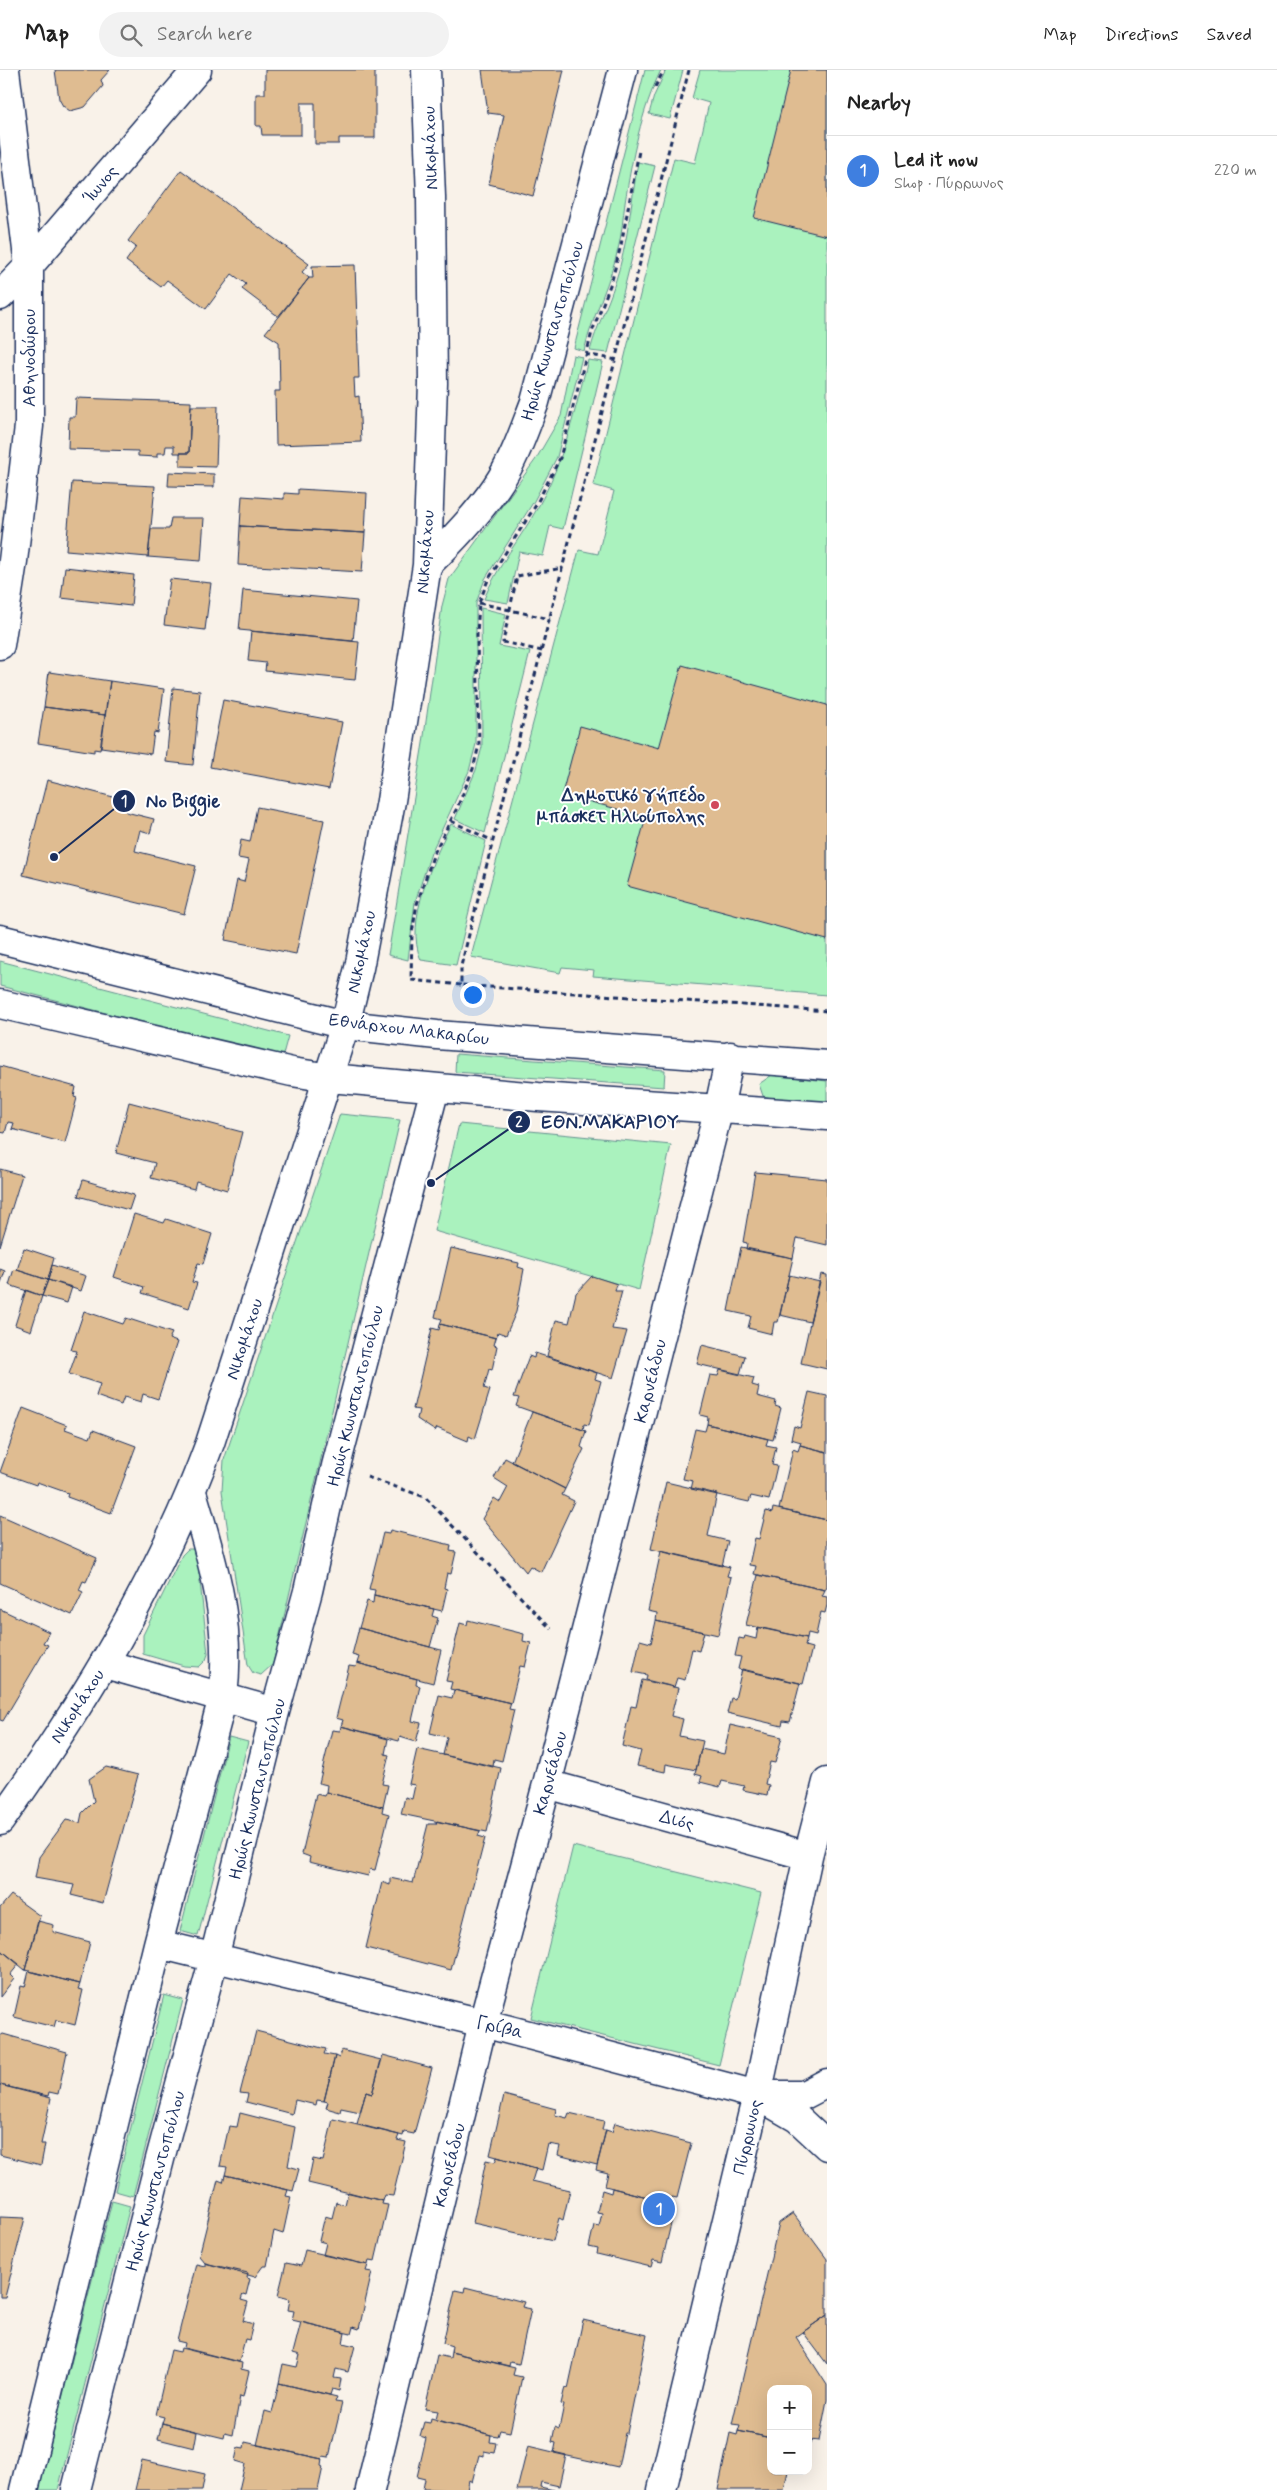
<!DOCTYPE html>
<html lang="en">
<head>
<meta charset="utf-8">
<style>
  :root { --surface:#fff; --page:#f2f2f2; --text:#222; --muted:#767676; --line:#e0e0e0; --accent:#d1495b }
  body { margin:0; font-family:Mynerve,sans-serif; background:var(--page); color:var(--text) }
  .controls { position:absolute; right:15px; bottom:15px; display:grid; overflow:hidden; border-radius:10px; box-shadow:0 5px 20px #0002 }
  .controls button { width:45px; height:45px; display:grid; place-items:center; padding:0; border:0; border-bottom:1px solid var(--line); background:var(--surface); color:var(--text); font:25px sans-serif }
  .you { position:absolute; left:472px; top:924px; width:18px; height:18px; margin:-12px; border:4px solid #fff; border-radius:50%; background:#1a73e8; box-shadow:0 0 0 8px #1a73e833 }
  .badge { display:grid; place-items:center; width:32px; height:32px; border-radius:50%; background:var(--accent); color:#fff; font-size:16px; font-weight:700 }
  .pin { position:absolute; translate:-50% -50%; border:2px solid #fff; box-shadow:0 1px 5px #0006 }
  .list { margin:0; padding:0; list-style:none }
  h2 { display:flex; justify-content:space-between; align-items:center; height:65px; margin:0; padding:0 20px; font-size:21px }
  h2 small { font-size:16px; font-weight:400; color:var(--muted) }
  .list li { display:grid; grid-template-columns:32px 1fr auto; gap:15px; align-items:center; box-sizing:border-box; height:70px; padding:0 20px; border-top:1px solid var(--line) }
  .list b { display:block; font-size:19px; white-space:nowrap }
  .list p { margin:0; font-size:16px; white-space:nowrap; color:var(--muted) }
  .list em { font-size:16px; font-style:normal; color:var(--muted) }
  .icon { flex:none; width:28px; height:28px; fill:none; stroke:currentColor; stroke-width:2; stroke-linecap:round; stroke-linejoin:round }
  .map { position:relative; flex:none; width:827px; height:2420px; overflow:hidden }
  header { display:flex; align-items:center; gap:30px; box-sizing:border-box; height:70px; padding:0 25px; background:var(--surface); border-bottom:1px solid var(--line) }
  header strong { font-size:24px }
  nav { display:flex; gap:28px; margin-inline-start:auto; font-size:18px }
  .search { width:350px; height:45px; background:var(--page); display:flex; align-items:center; gap:12px; box-sizing:border-box; padding:0 18px; border-radius:28px; color:var(--muted); font-size:19px }
  main { display:flex }
  aside { flex:1; background:var(--surface) }
  .map>svg:first-child { display:block }
  .green { fill:#aaf2be; stroke:#62908e }
  .building { fill:#dfbc91; stroke:#1b2f5e }
  .lines { fill:none; stroke-linecap:round; stroke-linejoin:round }
  .minor-casing { stroke:#1b2f5e; stroke-width:31 }
  .path { stroke:#1b2f5e; stroke-width:3; stroke-dasharray:5 4; stroke-linecap:butt }
  .minor { stroke:#fff; stroke-width:28 }
  .poi-dot { fill:#d1495b; stroke:#fff; stroke-width:2 }
  .labels { text-anchor:middle; stroke-width:4; stroke-linejoin:round; paint-order:stroke }
  .street-label { font-size:18px; fill:#1b2f5e; stroke:#fff }
  .poi-label { font-size:18px; font-weight:bold; fill:#1b2f5e; stroke:#fff; text-anchor:end }
  .leader { fill:none; stroke:#1b2f5e; stroke-width:2 }
  .callout-dot { fill:#1b2f5e; stroke:#fff; stroke-width:2 }
  .mark-label { font-size:15px; text-anchor:middle; font-weight:bold; fill:#fff }
  .callout-label { font-size:19px; text-anchor:middle; font-weight:bold; fill:#1b2f5e; stroke:#fff; stroke-width:4; stroke-linejoin:round; paint-order:stroke }
</style>
</head>
<body>
<header>
<strong>Map</strong>
<div class="search"><svg class="icon" aria-label="search" viewBox="0 0 24 24"><circle cx="10" cy="10" r="6"/><path d="M15 15l6 6"/></svg>Search here</div>
<nav><a>Map</a><a>Directions</a><a>Saved</a></nav>
</header>
<main>
<div class="map">
<svg width="827" height="2420" viewBox="0 0 827 2420">
  <rect width="100%" height="100%" fill="#f9f2e9"/>
  <filter id="ink" filterUnits="userSpaceOnUse"><feTurbulence type="fractalNoise" baseFrequency=".02" numOctaves="2"/><feDisplacementMap in="SourceGraphic" scale="10" xChannelSelector="R" yChannelSelector="G"/><feConvolveMatrix kernelMatrix="1 2 1 2 8 2 1 2 1" color-interpolation-filters="sRGB"/></filter>
  <g filter="url(#ink)">
    <!-- green -->
    <path class="green" d="M645,0H661C641,41 632,88 625,133C623,147 622,162 619,175C611,212 593,244 584,281L574,278Z
      M666,0H683L670,49L649,44L654,26Z
      M700,0H827V925L593,906L594,900L562,897L560,903L471,887L579,480L598,484L614,421L593,415L674,88L695,93L709,33L692,28Z
      M638,92L655,96L608,283L590,281C596,257 608,236 615,213C628,174 631,132 638,92Z
      M573,285L582,287L557,387L534,431L485,509L476,533V674L469,701L431,783L415,832L408,890L388,885L423,673L442,536L449,509L536,389L561,346Z
      M588,290L603,292L563,459L550,456L543,486L519,482L508,533L484,529C497,496 521,468 538,437C564,391 575,340 588,290Z
      M481,538L506,544L499,576L530,582L485,763L455,749L476,700L482,677Z
      M451,754L486,771L456,895L421,890C404,852 434,788 451,754Z
      M0,891L288,966L282,988L0,916Z
      M456,984L665,1000L664,1017L455,1002Z
      M772,1005L827,1011V1033L771,1028L763,1026L759,1014Z
      M340,1044L400,1050L273,1594L261,1605L253,1603L248,1595L222,1421L224,1390Z
      M459,1054L671,1075L639,1220L434,1161Z
      M188,1479H193L197,1484L208,1584L206,1590L199,1597L184,1596L143,1584V1565L182,1485Z
      M229,1667L248,1672L198,1866L180,1861Z
      M573,1776L761,1823L719,1995L531,1948Z
      M164,1925L183,1930L133,2126L115,2121Z
      M112,2131L130,2136L58,2420H39Z"/>
    <!-- building -->
    <path class="building" d="M55,0H110L101,10L103,16L85,37L70,41L63,36L59,29Z
      M265,0H375V68H339V74H315V33H301V65H262L261,56H256V24H265Z
      M482,0H564L533,126L489,114L504,45L488,43Z
      M791,0H827V166L754,148Z
      M181,100L309,194L302,202L309,208L279,247L242,219L246,214L232,204L206,239L167,210L161,217L126,191L136,177L128,171Z
      M355,195L359,308H354L355,327L359,326L361,372L276,375L275,321H280L279,272L265,263L309,208H313L312,196Z
      M76,328L191,332L189,383H174V376H166L165,383H157V387L138,386V381L68,379L69,347H75Z
      M191,336H218L216,397L180,396V383H189Z
      M169,402L214,404V417L168,416Z
      M72,412L155,416L148,487L66,480Z
      M298,419L367,423L365,463L240,456L242,426L284,429V423L298,424Z
      M171,448H204L201,491L148,487L151,459H169Z
      M240,456L365,463L362,502L238,495Z
      M65,497L134,505L131,536L61,528Z
      M170,509L211,513L205,560L164,555Z
      M243,520L357,531L353,571L239,560Z
      M251,561L359,572L355,610L265,601L266,593L248,591Z
      M682,595L827,635V870L627,816L646,747L562,724L580,656L659,678Z
      M49,602L110,611L105,645L44,637Z
      M110,611L164,619L158,663L154,662L151,684L101,677Z
      M173,618L200,621L193,695L166,692Z
      M223,630L342,652L329,719L210,697Z
      M44,637L105,645L100,680L94,679V682L38,673Z
      M47,710L129,731L126,742L154,749L150,763L140,760L135,781L196,796L184,844L23,805Z
      M257,737L324,750L296,884L225,870L237,810L244,812L249,790L238,788L241,770L250,772Z
      M0,996L76,1017L74,1027L77,1028L65,1073L12,1059L14,1053L8,1052L5,1063L0,1062Z
      M129,1032L242,1062L227,1120L196,1111L194,1119L151,1108L155,1093L116,1083Z
      M0,1099L22,1105L0,1176Z
      M755,1102L827,1109V1175L797,1168L793,1188L746,1179L747,1173L743,1172Z
      M83,1110L134,1125L129,1140L78,1126Z
      M134,1144L164,1153L166,1149L212,1164L203,1194L198,1193L192,1212L197,1213L189,1238L142,1223L144,1217L114,1207Z
      M741,1177L793,1188L778,1252H774L772,1264L748,1258L751,1246L728,1241Z
      M24,1178L54,1188L48,1210L17,1200Z
      M451,1178L519,1193L518,1197L524,1199L516,1242L506,1265L498,1262L496,1268L440,1254L442,1249L435,1247Z
      M52,1195L86,1206L81,1221L48,1210Z
      M0,1199L5,1201L0,1216Z
      M14,1199L48,1210L42,1226L9,1215Z
      M821,1204L827,1205V1299L801,1293Z
      M789,1205L820,1212L810,1252L780,1245Z
      M592,1206L617,1214L615,1221H622L612,1259L627,1261L613,1308L547,1286L556,1250L569,1253L576,1223Z
      M48,1210L72,1217L67,1233L42,1226Z
      M26,1220L42,1226L31,1261L15,1255Z
      M84,1241L123,1254L126,1248L172,1263L169,1269L177,1272L158,1329L143,1324L141,1332L124,1327L121,1335L96,1326L100,1314L69,1304L77,1281L71,1280Z
      M440,1254L496,1268L494,1275L497,1276L492,1300L489,1299L484,1318L490,1320L475,1369L469,1366L468,1371L437,1358L435,1361L417,1349L419,1340L413,1339L432,1258L439,1260Z
      M702,1275L745,1286L740,1304L697,1294Z
      M535,1283L597,1303L595,1309L601,1311L589,1355L584,1354L583,1360L516,1336L519,1328L514,1327L529,1286L534,1288Z
      M720,1300L754,1308L752,1315L759,1317L757,1326L776,1331L775,1336L781,1338L773,1370L707,1354L708,1347L700,1345L710,1305L718,1306Z
      M809,1322L827,1326V1382L800,1375L801,1372L791,1369L794,1356L800,1358Z
      M23,1338L67,1355L65,1359L90,1368L93,1360L136,1376L111,1443L67,1427L68,1423L37,1412L36,1415L0,1402Z
      M532,1342L586,1361L581,1377L584,1379L565,1419L512,1392Z
      M707,1354L768,1369L766,1375L776,1377L772,1395L777,1396L769,1430L751,1426L749,1432L691,1419L693,1411L683,1409L695,1359L705,1361Z
      M800,1375L827,1382V1450L779,1439L793,1379L798,1381Z
      M505,1388L565,1419L562,1425L574,1431L541,1502L530,1496L526,1502L482,1449L494,1428L500,1432L508,1417L494,1408Z
      M666,1412L717,1424L708,1466L728,1471L722,1496L651,1479Z
      M773,1438L827,1450V1516L825,1520L754,1504L756,1496L749,1495L755,1468L759,1469L766,1441L772,1443Z
      M0,1445L97,1488L86,1512L83,1511L79,1520L83,1522L72,1545L0,1513Z
      M390,1460L451,1475L450,1481L456,1482L451,1504L447,1503L444,1518L447,1519L442,1541L374,1525L375,1520L369,1519L383,1463L389,1464Z
      M661,1481L730,1497L727,1506L731,1507L718,1565L656,1551L657,1543L648,1541Z
      M758,1505L825,1520L822,1526L827,1527V1535L825,1543L821,1542L816,1565L808,1563L807,1568L746,1555Z
      M374,1525L434,1539L432,1546L438,1548L430,1577L359,1558L367,1531L373,1533Z
      M0,1539L49,1562L43,1573L48,1575L3,1651L0,1650Z
      M468,1550L524,1564L523,1571L531,1573L525,1597L520,1596L511,1633L450,1619L452,1612L446,1611L460,1553L467,1555Z
      M656,1551L704,1562L699,1581L692,1579L685,1610L677,1608L674,1617L646,1610L647,1605L633,1602L640,1570L651,1573Z
      M758,1557L807,1568L805,1576L812,1578L803,1614L738,1599L741,1587L735,1586L739,1568L744,1569L745,1566L756,1569Z
      M359,1558L441,1580L433,1613L357,1593L359,1587L352,1585Z
      M357,1593L417,1609L416,1615L420,1616L412,1651L421,1653L416,1672L400,1667L399,1671L341,1656L343,1650L336,1648L349,1596L356,1597Z
      M742,1599L800,1613L790,1652L783,1651L782,1656L727,1643L731,1628L735,1629Z
      M642,1610L678,1618L671,1646L683,1649L679,1666L703,1671L696,1700L666,1694L665,1702L637,1696L641,1681L622,1676L631,1636L636,1637Z
      M454,1620L511,1633L509,1639L514,1640L502,1691L494,1689L493,1697L443,1685L447,1667L430,1663L439,1625L452,1628Z
      M730,1655L782,1667L775,1693L770,1692L765,1714L769,1715L767,1725L743,1720L744,1716L722,1711L720,1717L700,1712L702,1706L695,1704L701,1679L724,1684Z
      M341,1656L388,1669L385,1684L389,1685L382,1714L388,1715L383,1737L326,1722L327,1715L319,1713L332,1660L340,1661Z
      M417,1679L501,1698L487,1762L401,1744L405,1727L412,1729L415,1715L409,1714Z
      M106,1697L138,1705L103,1833L71,1825L74,1815L35,1808L39,1787L66,1750L80,1753L82,1743L94,1731L89,1709Z
      M326,1722L383,1737L382,1742L389,1744L375,1800L370,1799L368,1806L309,1792L310,1787L302,1784L316,1724L324,1726Z
      M437,1751L480,1761L478,1766L485,1768L451,1900L366,1878L382,1812L390,1815V1808L413,1813L428,1754H436Z
      M11,1825L40,1846L25,1900L0,1879V1838Z
      M38,1851L54,1855L53,1862L90,1872L80,1914L25,1900Z
      M0,1879L19,1894L10,1905L14,1909L0,1927Z
      M29,1901L80,1914L78,1919L83,1920L75,1955L56,1950L54,1957L14,1947L21,1916L25,1917Z
      M256,1961L326,1979L324,1984L335,1986L324,2031L317,2030L316,2035L295,2030L292,2044L246,2032L248,2024L240,2023Z
      M3,1964L67,1982L58,2024L49,2022L48,2026L0,2015V1966Z
      M341,1980L381,1990L372,2024L366,2022L360,2042L341,2038L340,2042L326,2038L328,2032L324,2031L335,1986L339,1988Z
      M383,1985L432,1998L414,2064L404,2062L403,2066L357,2054L366,2022L372,2024Z
      M0,2015L51,2028L41,2074H45L41,2095L0,2085Z
      M504,2025L556,2039L555,2045L567,2048L569,2043L604,2051L602,2060H606L597,2095L558,2085L560,2076L548,2074L542,2100L490,2085Z
      M240,2043L295,2057L288,2096L299,2099L293,2121L225,2105L227,2097L220,2096L229,2056L237,2057Z
      M333,2049L399,2065L397,2070L406,2072L393,2126L385,2125L383,2131L308,2113L313,2089L323,2091Z
      M615,2053L691,2073L677,2128L672,2127L670,2133L605,2116L608,2103L596,2100L606,2060L612,2062Z
      M497,2087L536,2098L532,2111L570,2120L563,2150L559,2148L553,2171L473,2153L486,2090L495,2092Z
      M225,2105L288,2120L286,2126L291,2127L283,2164L274,2161L267,2196H263L255,2207L205,2193L199,2186L218,2110L223,2112Z
      M612,2118L667,2132L665,2138L674,2141L662,2192L653,2190L651,2197L597,2184L598,2179L589,2177L594,2155L599,2156L602,2143L597,2142L602,2120L611,2123Z
      M348,2122L383,2131L382,2134L388,2135L375,2191L369,2190L368,2195L323,2185L326,2173L319,2171L325,2146L332,2148L336,2132L345,2135Z
      M793,2143L827,2189V2245L796,2267L827,2315V2330L819,2371L810,2370V2374L808,2319H771V2368L738,2361L740,2355L732,2354L779,2153Z
      M0,2147L25,2148L5,2227H0Z
      M305,2180L368,2195L366,2201L372,2202L359,2259L353,2257L351,2264L292,2250L294,2241L288,2240L290,2229L278,2226L286,2193L301,2196Z
      M205,2193L248,2203L247,2208L250,2209L246,2225L243,2224L241,2230L248,2232L243,2251L253,2254L249,2270L245,2269L239,2292L184,2278L185,2273L177,2271L196,2194L205,2196Z
      M465,2217L524,2232L522,2237L531,2239L519,2294L510,2292L509,2296L451,2282L452,2276L443,2273L455,2220L464,2222Z
      M827,2245V2294L803,2262Z
      M583,2250L647,2265L627,2363H625L618,2397L554,2383L556,2373L552,2372L555,2357L559,2359L564,2335L561,2334L565,2317L568,2319Z
      M301,2252L345,2263L343,2273L355,2276L348,2302L336,2299L334,2308L341,2309L339,2321L332,2319L330,2325L279,2313L283,2294L297,2297L300,2285L293,2283Z
      M181,2278L242,2293L241,2299L249,2301L243,2327L240,2326L233,2365L225,2363L224,2368L162,2353L164,2347L156,2345L171,2280L180,2282Z
      M451,2282L515,2298L513,2305L522,2307L510,2362L500,2360L498,2366L491,2365L436,2350L438,2341L425,2339L437,2285L450,2288Z
      M279,2313L337,2327L335,2332L342,2333L329,2387L323,2386L322,2389L257,2375L265,2341L272,2343Z
      M431,2348L491,2365L490,2372L496,2373L494,2383L484,2381V2386L479,2385L472,2412L469,2410L467,2420L423,2419L425,2409L417,2407L426,2368L420,2366L424,2352L430,2353Z
      M162,2353L197,2362L194,2378L158,2369Z
      M738,2361L771,2368V2401H788L784,2420H718L730,2363L737,2365Z
      M245,2372L322,2389L321,2396L323,2397L318,2420H239L245,2394L235,2391L238,2377L244,2378Z
      M528,2376L566,2385L559,2416L541,2412L540,2417L554,2420H517Z
      M142,2390L205,2404L202,2420H135Z"/>
    <g class="lines">
      <!-- minor casing -->
      <g class="minor-casing">
        <path id="minor" d="M0,226L29,196L197,0
          M427,495C452,471 477,445 496,417C514,391 524,360 535,332L623,0
          M0,575L13,491L29,356V196L5,0
          M0,869L345,955L437,965L827,995
          M0,934L292,1002L330,1008L538,1027L827,1046
          M105,1594L275,1642
          M547,1714L808,1786
          M0,1751C85,1632 159,1511 210,1373L345,955L359,898L391,731L427,495L433,313L431,127L426,0
          M158,1874L483,1953L757,2025L797,2048L827,2076
          M757,2025H804L827,2013
          M24,2420L158,1874L223,1627C232,1553 213,1492 192,1422
          M76,2420L160,2089L214,1888L275,1642L308,1521L336,1396L435,1018
          M370,2420L483,1953L547,1714L719,1038L730,986
          M662,2420L757,2025L808,1786L827,1712"/>
      </g>
      <!-- path -->
      <path class="path" d="M689,0L461,896V915L827,941
        M655,17L664,0
        M585,284L617,290
        M479,533L550,549
        M542,581L503,572L517,506L563,498
        M451,751L493,771
        M461,915L411,910L412,863L417,834L434,783L457,738L473,699L479,675L477,564L479,533L488,510L536,435L560,388L592,262L612,210L621,175L639,81
        M367,1407L425,1427L551,1559"/>
      <!-- minor -->
      <use href="#minor" class="minor"/>
    </g>
  </g>
  <!-- markers -->
  <circle class="poi-dot" cx="715" cy="735" r="5"/>
  <g class="labels">
    <!-- street labels -->
    <g class="street-label">
      <text transform="translate(430 78) rotate(-92)" y="6">Νικομάχου</text>
      <text transform="translate(100 114) rotate(-49)" y="6">Ίωνος</text>
      <text transform="translate(552 261) rotate(-74)" y="6">Ηρώς Κωνσταντοπούλου</text>
      <text transform="translate(29 288) rotate(-90)" y="6">Αθηνοδώρου</text>
      <text transform="translate(425 482) rotate(-86)" y="6">Νικομάχου</text>
      <text transform="translate(361 882) rotate(-78)" y="6">Νικομάχου</text>
      <text transform="translate(409 959) rotate(7)" y="6">Εθνάρχου Μακαρίου</text>
      <text transform="translate(244 1269) rotate(-72)" y="6">Νικομάχου</text>
      <text transform="translate(650 1311) rotate(-76)" y="6">Καρνεάδου</text>
      <text transform="translate(355 1326) rotate(-76)" y="6">Ηρώς Κωνσταντοπούλου</text>
      <text transform="translate(77 1636) rotate(-57)" y="6">Νικομάχου</text>
      <text transform="translate(550 1703) rotate(-75)" y="6">Καρνεάδου</text>
      <text transform="translate(257 1719) rotate(-76)" y="6">Ηρώς Κωνσταντοπούλου</text>
      <text transform="translate(677 1750) rotate(15)" y="6">Διός</text>
      <text transform="translate(500 1957) rotate(14)" y="6">Γρίβα</text>
      <text transform="translate(747 2067) rotate(-77)" y="6">Πύρρωνος</text>
      <text transform="translate(449 2095) rotate(-76)" y="6">Καρνεάδου</text>
      <text transform="translate(155 2111) rotate(-75)" y="6">Ηρώς Κωνσταντοπούλου</text>
    </g>
    <!-- poi labels -->
    <g class="poi-label">
      <text x="705" y="731">Δημοτικό γήπεδο<tspan x="705" dy="21">μπάσκετ Ηλιούπολης</tspan></text>
    </g>
  </g>
  <!-- callouts -->
  <path class="leader" d="M54 787L124 731M431 1113L519 1052"/>
  <g class="callout-dot">
    <circle cx="54" cy="787" r="5"/>
    <circle cx="431" cy="1113" r="5"/>
    <circle cx="124" cy="731" r="12"/>
    <circle cx="519" cy="1052" r="12"/>
  </g>
  <g class="mark-label">
    <text x="124" y="736">1</text>
    <text x="519" y="1057">2</text>
  </g>
  <g class="callout-label">
    <text x="183" y="737">Νο Biggie</text>
    <text x="610" y="1058">ΕΘΝ.ΜΑΚΑΡΙΟΥ</text>
  </g>
</svg>
<div class="controls">
<button>+</button>
<button>−</button>
</div>
<div class="you"></div>
<div class="pin badge" style="left:659px;top:2139px;background:#3f7fe0">1</div>
</div>
<aside>
<h2>Nearby<small></small></h2>
<ul class="list">
<li><span class="badge" style="background:#3f7fe0">1</span><div><b>Led it now</b><p>Shop · Πύρρωνος</p></div><em>220 m</em></li>
</ul>
</aside>
</main>
</body>
</html>
